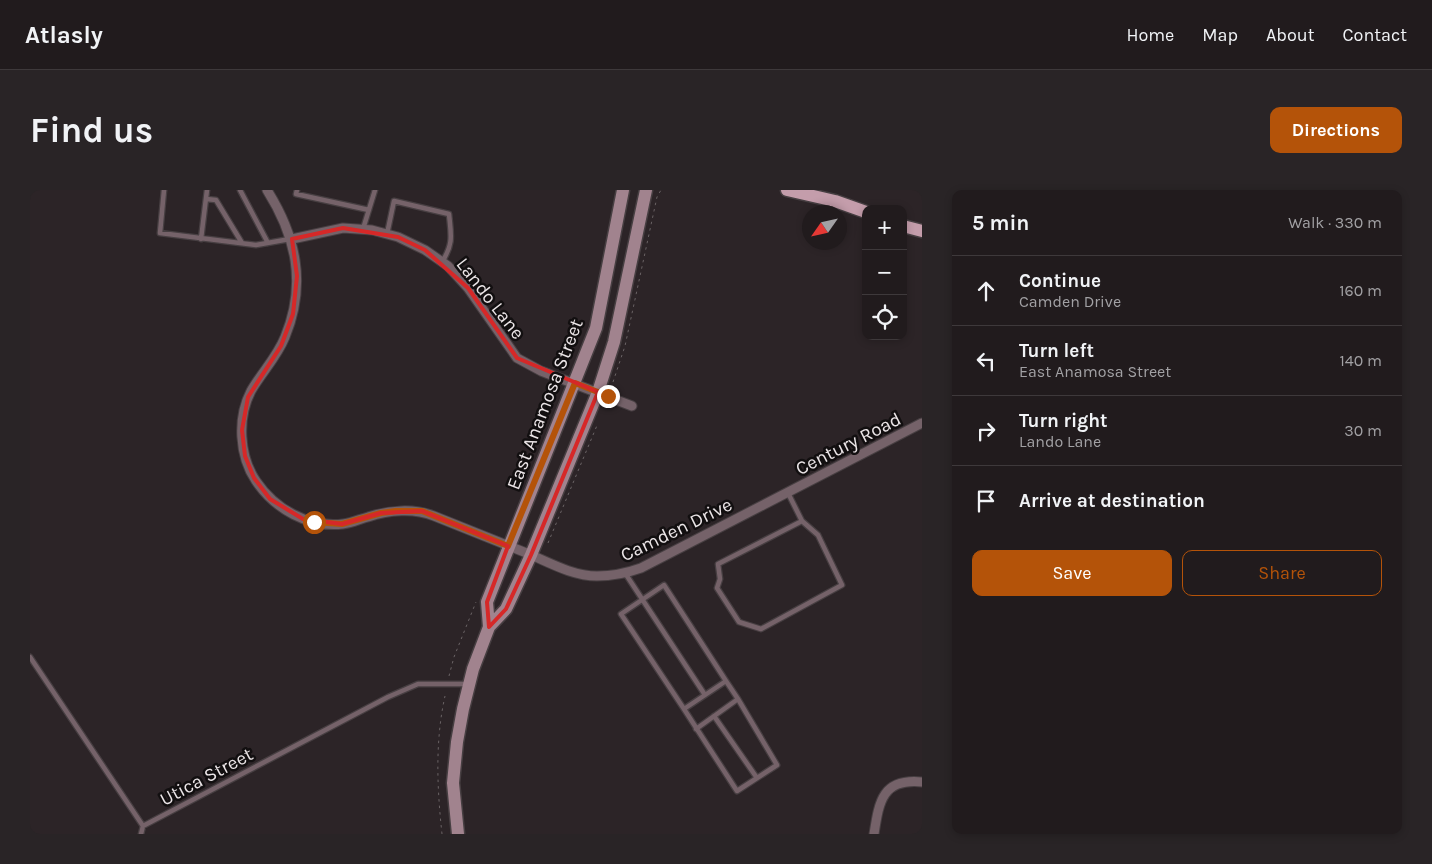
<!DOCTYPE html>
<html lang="en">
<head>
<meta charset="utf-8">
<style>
  :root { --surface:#211b1d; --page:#292426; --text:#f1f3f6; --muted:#a2a1a4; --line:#3e393b; --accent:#b45309 }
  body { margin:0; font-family:Karla,sans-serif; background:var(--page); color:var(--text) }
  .controls { position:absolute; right:15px; top:15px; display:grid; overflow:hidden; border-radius:10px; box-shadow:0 2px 8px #0003 }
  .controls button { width:45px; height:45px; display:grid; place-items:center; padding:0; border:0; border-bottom:1px solid var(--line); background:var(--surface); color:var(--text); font:25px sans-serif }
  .compass { position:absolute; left:772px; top:15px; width:45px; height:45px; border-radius:50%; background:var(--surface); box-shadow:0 2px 8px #0003; rotate:236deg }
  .stop { position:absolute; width:15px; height:15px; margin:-11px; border:4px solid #b45309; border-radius:50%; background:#fff }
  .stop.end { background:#b45309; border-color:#fff; box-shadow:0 1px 5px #0008 }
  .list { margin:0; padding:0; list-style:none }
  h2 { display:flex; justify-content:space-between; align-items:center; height:65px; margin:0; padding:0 20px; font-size:21px }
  h2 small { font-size:16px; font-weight:400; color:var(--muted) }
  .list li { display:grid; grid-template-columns:32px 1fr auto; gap:15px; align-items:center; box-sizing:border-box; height:70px; padding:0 20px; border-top:1px solid var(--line) }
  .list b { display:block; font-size:19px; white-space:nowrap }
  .list p { margin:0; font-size:16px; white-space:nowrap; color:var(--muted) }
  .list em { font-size:16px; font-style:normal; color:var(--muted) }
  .actions { display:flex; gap:10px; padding:15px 20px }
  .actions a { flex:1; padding:11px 0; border:1px solid var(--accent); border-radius:10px; text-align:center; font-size:18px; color:var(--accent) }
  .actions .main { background:var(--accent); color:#fff }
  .icon { flex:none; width:28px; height:28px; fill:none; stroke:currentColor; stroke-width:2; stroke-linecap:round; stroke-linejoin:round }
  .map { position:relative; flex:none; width:892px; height:644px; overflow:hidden; border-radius:10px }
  header { display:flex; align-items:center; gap:30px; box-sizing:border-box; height:70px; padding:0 25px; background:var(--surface); border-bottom:1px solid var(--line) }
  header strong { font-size:24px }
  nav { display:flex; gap:28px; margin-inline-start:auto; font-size:18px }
  .intro { display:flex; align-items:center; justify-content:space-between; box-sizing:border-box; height:120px; padding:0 30px }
  h1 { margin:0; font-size:35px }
  .button { padding:12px 22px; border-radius:10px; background:var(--accent); color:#fff; font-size:18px; font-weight:700 }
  main { display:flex; gap:30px; padding:0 30px }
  aside { flex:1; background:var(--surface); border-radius:10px; box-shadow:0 2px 8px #0003 }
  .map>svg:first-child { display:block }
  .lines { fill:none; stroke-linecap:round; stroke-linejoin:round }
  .lane-casing { stroke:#473f42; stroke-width:7 }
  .street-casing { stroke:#473f42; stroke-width:11 }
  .secondary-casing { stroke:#473f42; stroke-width:15 }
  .primary-casing { stroke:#473f42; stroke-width:15 }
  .path { stroke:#6a6365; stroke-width:1; stroke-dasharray:2.5 4; stroke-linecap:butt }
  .lane { stroke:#756269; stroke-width:4.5 }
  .street { stroke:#756269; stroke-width:9 }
  .secondary { stroke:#a1838e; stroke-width:12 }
  .primary { stroke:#c49dab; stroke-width:12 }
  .route { stroke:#b45309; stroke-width:6 }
  .marked { fill:none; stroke:#d62828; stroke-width:4; stroke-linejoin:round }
  .labels { text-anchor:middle; stroke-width:5; stroke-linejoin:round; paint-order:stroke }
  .street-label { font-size:19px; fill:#ebe5e7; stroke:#120f10 }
</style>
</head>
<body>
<header>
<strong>Atlasly</strong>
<nav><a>Home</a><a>Map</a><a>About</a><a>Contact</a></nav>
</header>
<div class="intro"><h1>Find us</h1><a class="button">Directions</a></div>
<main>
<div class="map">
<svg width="892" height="644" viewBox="0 0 892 644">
  <rect width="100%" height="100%" fill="#2c2427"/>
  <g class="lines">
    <!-- lane casing -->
    <g class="lane-casing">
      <path id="lane" d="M134,0L130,43L226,55L260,49
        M210,0L238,53
        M267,0L266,4L339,20
        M176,9L186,10L212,53
        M333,39L345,0
        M357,44L364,11L419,24C421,45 424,53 412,72
        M171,49L177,0
        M758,303L772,331L688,374L690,389L687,398L709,432L731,439L812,395L788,345L772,331
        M595,383L675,505L654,519L707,601L747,575L708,509L666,539
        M0,467L113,636L358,507L388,494H439
        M675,505L696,491L708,509
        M654,519L591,424L634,395L696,491
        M684,526L727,588
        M111,644L113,636"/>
    </g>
    <!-- street casing -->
    <g class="street-casing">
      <path id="street" d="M237,0C266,46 277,94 255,147C247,167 232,182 221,201C207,228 209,266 226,291C245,319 278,338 313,334C322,333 330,329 338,327C359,320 384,318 404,326C436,339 467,351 499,364C520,373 543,386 567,386C582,386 597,383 611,378L892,233
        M262,49L313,38L342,40L368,47L395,60L418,76L438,98L487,168L511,181L602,216
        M844,644C849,612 852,588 892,592"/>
    </g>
    <!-- secondary casing -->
    <g class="secondary-casing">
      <path id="secondary" d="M459,437L457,412L566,138L593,0
        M428,644L423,593L427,552L433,519L443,479L459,437L476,419L501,365L568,202L584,152L616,0"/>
    </g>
    <!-- primary casing -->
    <g class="primary-casing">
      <path id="primary" d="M757,0L805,11L836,22
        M873,36L892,41"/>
    </g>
    <!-- path -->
    <path class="path" d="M583,192L595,156L627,7L631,0
      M518,353L568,233
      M419,486L424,467L446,412
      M412,644C407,598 405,551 415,506"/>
    <!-- lane -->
    <use href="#lane" class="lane"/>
    <!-- street -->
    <use href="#street" class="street"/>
    <!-- secondary -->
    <use href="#secondary" class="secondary"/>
    <!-- primary -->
    <use href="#primary" class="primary"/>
  </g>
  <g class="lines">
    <!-- route -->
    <path class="route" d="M284,332L312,334L351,323L366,321H392L478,356L545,193L578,206"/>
  </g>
  <!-- marked area -->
  <path class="marked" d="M313,38L368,47L395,60L438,98L487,168L568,202L501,365L476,419L459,437L457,412L478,356L392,321L351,323L312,334L273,329L240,309L224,288L215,266L212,240L218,207L251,156L263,124L267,86L262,49Z"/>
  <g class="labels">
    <!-- street labels -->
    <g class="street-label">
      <text transform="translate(461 108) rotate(52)" y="7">Lando Lane</text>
      <text transform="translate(514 214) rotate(-69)" y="7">East Anamosa Street</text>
      <text transform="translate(818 253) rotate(-27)" y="7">Century Road</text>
      <text transform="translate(646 339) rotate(-26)" y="7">Camden Drive</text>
      <text transform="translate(176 586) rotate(-28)" y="7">Utica Street</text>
    </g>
  </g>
</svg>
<div class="controls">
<button>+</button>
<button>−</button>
<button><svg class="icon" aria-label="locate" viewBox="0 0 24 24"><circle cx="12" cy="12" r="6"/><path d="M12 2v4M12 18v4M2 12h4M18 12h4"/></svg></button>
</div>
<svg class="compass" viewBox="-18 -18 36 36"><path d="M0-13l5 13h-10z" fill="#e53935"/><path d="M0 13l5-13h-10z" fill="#a2a1a4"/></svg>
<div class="stop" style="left:284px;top:332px"></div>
<div class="stop end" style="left:578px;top:206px"></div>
</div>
<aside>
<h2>5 min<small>Walk · 330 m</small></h2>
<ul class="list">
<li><svg class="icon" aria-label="ahead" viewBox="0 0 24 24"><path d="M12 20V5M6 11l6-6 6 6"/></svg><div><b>Continue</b><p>Camden Drive</p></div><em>160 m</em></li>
<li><svg class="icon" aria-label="left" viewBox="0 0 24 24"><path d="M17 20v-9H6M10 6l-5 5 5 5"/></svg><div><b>Turn left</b><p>East Anamosa Street</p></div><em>140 m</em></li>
<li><svg class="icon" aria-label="right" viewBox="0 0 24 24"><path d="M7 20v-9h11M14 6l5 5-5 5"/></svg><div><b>Turn right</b><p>Lando Lane</p></div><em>30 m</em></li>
<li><svg class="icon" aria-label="arrive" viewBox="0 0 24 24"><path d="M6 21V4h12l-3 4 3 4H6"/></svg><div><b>Arrive at destination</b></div></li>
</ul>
<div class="actions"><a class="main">Save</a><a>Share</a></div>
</aside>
</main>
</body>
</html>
